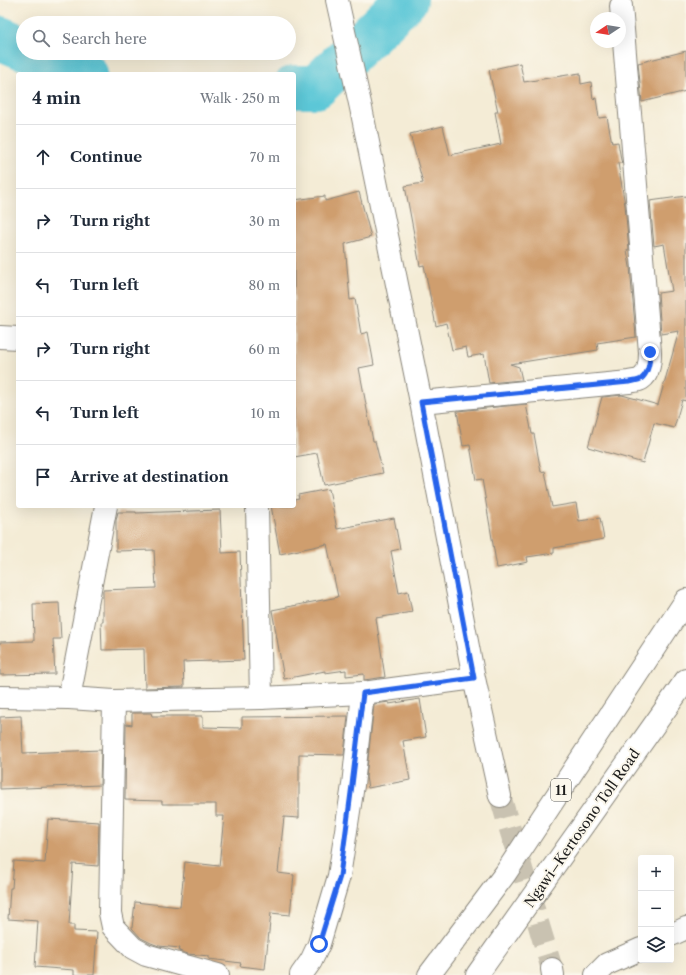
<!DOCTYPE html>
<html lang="en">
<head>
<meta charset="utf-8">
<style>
  :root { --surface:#fff; --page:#f2f2f3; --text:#1f2937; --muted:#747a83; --line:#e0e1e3 }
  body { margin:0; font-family:"Libre Caslon Text",serif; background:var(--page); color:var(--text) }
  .controls { position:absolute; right:12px; bottom:12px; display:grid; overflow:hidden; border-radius:4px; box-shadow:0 4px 16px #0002 }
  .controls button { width:36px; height:36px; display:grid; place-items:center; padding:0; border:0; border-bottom:1px solid var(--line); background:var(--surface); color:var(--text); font:20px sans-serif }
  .compass { position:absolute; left:590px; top:12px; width:36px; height:36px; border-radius:50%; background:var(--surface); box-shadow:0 4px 16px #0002; rotate:258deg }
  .stop { position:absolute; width:12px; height:12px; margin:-9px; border:3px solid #2563eb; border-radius:50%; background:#fff }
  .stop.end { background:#2563eb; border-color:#fff; box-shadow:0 1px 4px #0008 }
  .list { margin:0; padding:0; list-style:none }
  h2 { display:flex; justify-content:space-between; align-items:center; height:52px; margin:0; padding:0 16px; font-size:17px }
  h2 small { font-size:13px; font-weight:400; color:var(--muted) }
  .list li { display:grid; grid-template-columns:26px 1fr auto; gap:12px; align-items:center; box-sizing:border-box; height:64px; padding:0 16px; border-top:1px solid var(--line) }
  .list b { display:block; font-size:15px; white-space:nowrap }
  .list em { font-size:13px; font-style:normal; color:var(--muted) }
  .icon { flex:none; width:22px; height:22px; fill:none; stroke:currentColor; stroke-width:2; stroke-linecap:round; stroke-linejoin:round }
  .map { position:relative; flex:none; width:686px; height:975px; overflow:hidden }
  .search { position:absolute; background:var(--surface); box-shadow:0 4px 16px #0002; left:16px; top:16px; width:280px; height:44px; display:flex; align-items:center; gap:10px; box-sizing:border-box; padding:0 14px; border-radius:22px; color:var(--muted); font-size:15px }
  .panel { position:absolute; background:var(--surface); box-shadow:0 4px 16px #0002; left:16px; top:72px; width:280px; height:436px; border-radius:4px }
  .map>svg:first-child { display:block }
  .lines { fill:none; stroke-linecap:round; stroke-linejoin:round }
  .river { stroke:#5cc7d7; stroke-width:44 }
  .building { fill:#cf9e6e }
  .secondary-tunnel { stroke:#c9c2b1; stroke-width:22; stroke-dasharray:22 11; stroke-linecap:butt }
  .street-casing { stroke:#888479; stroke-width:24 }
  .secondary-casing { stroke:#888479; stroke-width:24 }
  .highway-casing { stroke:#888479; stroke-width:24 }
  .street { stroke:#fff; stroke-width:22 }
  .secondary { stroke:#fff; stroke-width:22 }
  .highway { stroke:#fff; stroke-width:22 }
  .route { stroke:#2563eb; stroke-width:5 }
  .labels { text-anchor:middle; stroke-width:4; stroke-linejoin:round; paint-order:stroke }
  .shield { fill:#fbf7ec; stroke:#5f5e5a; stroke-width:1 }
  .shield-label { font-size:13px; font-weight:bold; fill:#1c1c1c }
  .street-label { font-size:14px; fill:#1c1c1c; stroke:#fbf7ec }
</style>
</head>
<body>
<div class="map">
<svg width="686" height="975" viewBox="0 0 686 975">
  <rect width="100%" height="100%" fill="#fbf7ec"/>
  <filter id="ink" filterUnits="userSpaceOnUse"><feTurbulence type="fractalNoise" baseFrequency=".025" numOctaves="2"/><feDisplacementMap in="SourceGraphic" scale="8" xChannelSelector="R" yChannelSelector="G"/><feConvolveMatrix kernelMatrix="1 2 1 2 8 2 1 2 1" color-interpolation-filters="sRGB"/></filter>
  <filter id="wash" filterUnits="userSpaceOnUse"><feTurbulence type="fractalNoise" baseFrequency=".012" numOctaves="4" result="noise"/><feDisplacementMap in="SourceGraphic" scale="16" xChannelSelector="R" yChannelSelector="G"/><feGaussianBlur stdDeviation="0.9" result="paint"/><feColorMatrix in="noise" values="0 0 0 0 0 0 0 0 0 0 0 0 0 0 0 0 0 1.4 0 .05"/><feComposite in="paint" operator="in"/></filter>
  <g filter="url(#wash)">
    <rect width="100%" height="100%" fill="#f4ecd6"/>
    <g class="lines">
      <!-- river -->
      <path class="river" d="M0,38L23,48
        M36,53L86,74
        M294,87H316L406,0"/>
    </g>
    <g id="blocks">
      <!-- building -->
      <path class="building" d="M686,51V91L642,102L638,63Z
        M520,63L524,82L580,73L581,84L591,82L593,99L596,98L599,118L607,117L612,143L618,142L621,160L622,163H618L625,205L629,250H627L630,267L636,337L597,343L598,350L510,364L519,367L522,380L489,383L484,354L468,357L466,347L452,350L446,323L436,326L424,265L420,266L405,186L423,183L410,134L443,126L450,155L501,144L495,112H498L489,70Z
        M359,192L371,237L345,244L350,300L355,299L361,334L368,332L374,365L359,368L373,441H375L383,473L324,485L317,453L294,457V200L325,196V201Z
        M686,196V401L682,400L674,428L654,423L643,463L588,447L602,397L622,395L658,405L679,331L661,334L658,293L672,291L664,244L654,246L650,201Z
        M526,404L532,434H534L541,472L545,471L552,507L576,503L579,521L600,518L604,539L554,548V553L527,557L528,562L497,568L482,479L476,480L470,445L463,446L457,411Z
        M329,489L337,529L394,518L400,549L391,551L399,593L408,591L412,612L376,618L385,677L364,680V674L346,676V670L325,673V671L284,679L272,610L338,597L327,544L280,554L271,506H294V500L299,499L298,495Z
        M220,510L222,553L240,552L244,660L183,662L184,687L145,688L144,649L102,650L101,622H103V590L156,588L154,550L116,551V520L118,512H136V513Z
        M59,603L61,639H53L55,674L0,675V642L34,641L33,604Z
        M420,699L426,737L403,741L410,780L368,788L366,777L374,704L389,702V704Z
        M132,713H151L152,716H203V727L242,728V717L348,716L344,755L299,754V818L284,817L278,873L294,875L290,915L271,913L265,969L240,966L241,963L209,959V956L188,954L179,951L180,948L159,946L151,943L141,938L132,928L135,902L180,907L185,862L219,866L224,816H216V804H162V801L125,800L126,724L132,725Z
        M21,716L23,753L101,750L100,785L0,789V717Z
        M48,819L99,822L98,866L73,864L69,925H74V931L97,932L94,975H74V970L35,967L38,921L8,919L10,888H12L14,861L45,863Z"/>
    </g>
  </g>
  <g filter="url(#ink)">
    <use href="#blocks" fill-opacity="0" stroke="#888479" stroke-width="1"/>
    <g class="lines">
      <!-- secondary-tunnel -->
      <path class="secondary-tunnel" d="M500,796L552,969"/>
      <!-- street casing -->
      <g class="street-casing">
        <path id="street" d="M0,337L18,338
          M421,402L629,382C633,381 638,381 641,379C650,373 650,360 650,352L621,6
          M257,506L261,698
          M69,698L106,506
          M114,701L110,913L113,927L133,948L146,955L218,975
          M671,935L686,928
          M301,975L311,961L319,944L339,876L353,785L363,693
          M596,975L607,964L641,949"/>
      </g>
      <!-- secondary casing -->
      <g class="secondary-casing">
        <path id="secondary" d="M337,0L361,108L421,402L474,678L500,796
          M0,697L69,698L114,701L261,698L363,693L474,678
          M552,969L553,975"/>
      </g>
      <!-- highway casing -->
      <g class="highway-casing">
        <path id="highway" d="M429,975L505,874L686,600
          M477,975L686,680"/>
      </g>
      <!-- street -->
      <use href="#street" class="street"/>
      <!-- secondary -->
      <use href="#secondary" class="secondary"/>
      <!-- highway -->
      <use href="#highway" class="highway"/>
    </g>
  </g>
  <g class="lines" filter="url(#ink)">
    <!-- route -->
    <path class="route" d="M319,944L340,876L352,785L363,693L474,678L421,402L629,382C633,381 638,381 641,379C649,373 650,360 650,352"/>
  </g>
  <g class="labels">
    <!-- shield labels -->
    <rect class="shield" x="551" y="779" width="20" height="22" rx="3"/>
    <g class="shield-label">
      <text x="561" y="795">11</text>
    </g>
    <!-- street labels -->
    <g class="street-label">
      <text transform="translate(582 828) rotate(-55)" y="5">Ngawi–Kertosono Toll Road</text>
    </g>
  </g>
</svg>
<div class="controls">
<button>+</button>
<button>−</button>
<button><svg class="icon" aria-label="layers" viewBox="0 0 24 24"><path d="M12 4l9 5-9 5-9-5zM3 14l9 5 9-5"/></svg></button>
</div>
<svg class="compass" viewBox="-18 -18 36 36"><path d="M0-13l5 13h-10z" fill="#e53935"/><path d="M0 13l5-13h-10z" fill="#747a83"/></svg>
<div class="stop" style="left:319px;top:944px"></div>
<div class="stop end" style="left:650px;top:352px"></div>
<div class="search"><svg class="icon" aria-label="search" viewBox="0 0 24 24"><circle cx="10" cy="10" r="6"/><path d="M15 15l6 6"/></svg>Search here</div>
<section class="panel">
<h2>4 min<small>Walk · 250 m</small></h2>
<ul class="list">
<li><svg class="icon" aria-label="ahead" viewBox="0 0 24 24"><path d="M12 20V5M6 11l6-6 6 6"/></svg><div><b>Continue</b></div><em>70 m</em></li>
<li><svg class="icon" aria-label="right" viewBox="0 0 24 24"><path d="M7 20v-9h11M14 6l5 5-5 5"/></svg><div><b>Turn right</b></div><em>30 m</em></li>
<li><svg class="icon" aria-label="left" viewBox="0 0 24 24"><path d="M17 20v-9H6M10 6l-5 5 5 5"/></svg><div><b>Turn left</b></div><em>80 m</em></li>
<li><svg class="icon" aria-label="right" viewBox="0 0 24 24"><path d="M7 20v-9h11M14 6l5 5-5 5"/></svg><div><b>Turn right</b></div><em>60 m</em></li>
<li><svg class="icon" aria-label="left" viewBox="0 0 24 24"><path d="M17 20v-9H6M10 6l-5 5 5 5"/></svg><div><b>Turn left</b></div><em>10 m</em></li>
<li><svg class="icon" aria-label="arrive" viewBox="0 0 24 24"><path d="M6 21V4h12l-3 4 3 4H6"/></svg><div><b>Arrive at destination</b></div></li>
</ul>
</section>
</div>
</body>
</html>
